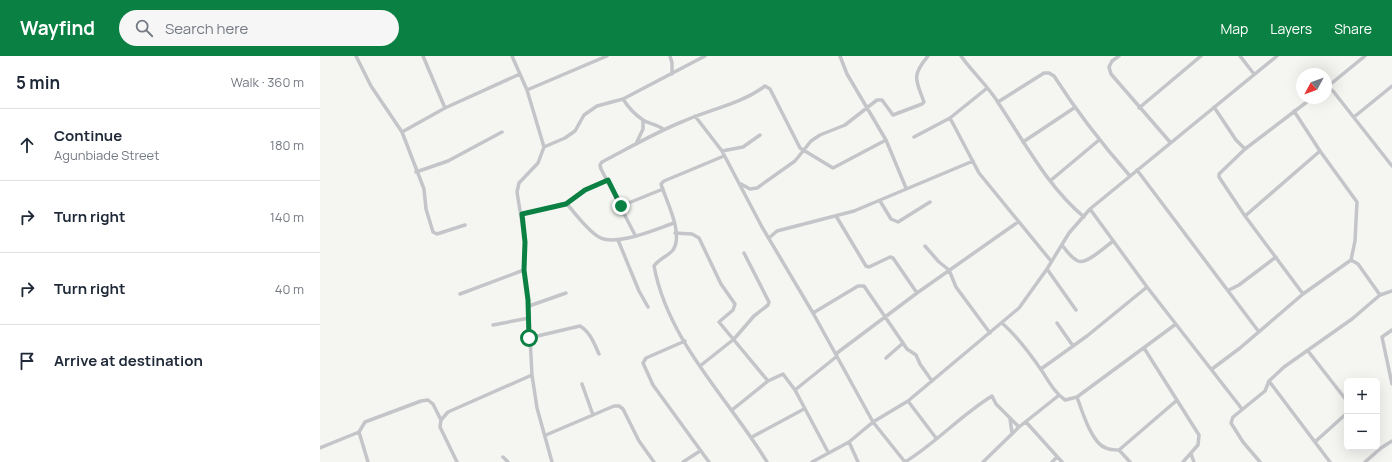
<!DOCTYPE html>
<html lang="en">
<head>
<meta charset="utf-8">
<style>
  :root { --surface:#fff; --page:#f6f6f7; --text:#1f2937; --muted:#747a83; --line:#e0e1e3; --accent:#0b8043 }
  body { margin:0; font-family:Manrope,sans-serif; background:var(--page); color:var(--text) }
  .controls { position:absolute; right:12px; bottom:12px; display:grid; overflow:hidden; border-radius:6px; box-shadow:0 4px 16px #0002 }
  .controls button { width:36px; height:36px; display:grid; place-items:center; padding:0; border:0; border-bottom:1px solid var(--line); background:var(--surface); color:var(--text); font:20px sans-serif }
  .compass { position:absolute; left:976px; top:12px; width:36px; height:36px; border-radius:50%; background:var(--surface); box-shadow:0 4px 16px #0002; rotate:229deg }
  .stop { position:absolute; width:12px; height:12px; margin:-9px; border:3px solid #0b8043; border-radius:50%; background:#fff }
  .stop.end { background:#0b8043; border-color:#fff; box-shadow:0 1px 4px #0008 }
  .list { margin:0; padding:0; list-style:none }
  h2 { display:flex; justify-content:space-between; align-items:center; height:52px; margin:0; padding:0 16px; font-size:17px }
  h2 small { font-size:13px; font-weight:400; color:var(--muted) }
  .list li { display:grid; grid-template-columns:26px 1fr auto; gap:12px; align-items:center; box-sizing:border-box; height:72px; padding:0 16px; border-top:1px solid var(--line) }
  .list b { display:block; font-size:15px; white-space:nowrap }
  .list p { margin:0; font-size:13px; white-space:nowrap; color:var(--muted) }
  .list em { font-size:13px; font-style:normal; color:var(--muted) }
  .icon { flex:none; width:22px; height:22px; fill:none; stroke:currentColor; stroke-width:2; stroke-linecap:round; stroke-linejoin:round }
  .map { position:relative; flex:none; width:1072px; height:406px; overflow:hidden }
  header { display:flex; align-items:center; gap:24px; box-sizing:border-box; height:56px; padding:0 20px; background:var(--accent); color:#fff }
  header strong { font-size:19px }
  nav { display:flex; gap:22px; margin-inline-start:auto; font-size:14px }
  .search { width:280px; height:36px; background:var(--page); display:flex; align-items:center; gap:10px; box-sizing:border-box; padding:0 14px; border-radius:22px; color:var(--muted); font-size:15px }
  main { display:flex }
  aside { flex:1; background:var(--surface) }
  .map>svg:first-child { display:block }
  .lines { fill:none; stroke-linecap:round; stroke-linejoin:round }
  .minor { stroke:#c3c5c9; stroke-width:3.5 }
  .route { stroke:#0b8043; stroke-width:5 }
</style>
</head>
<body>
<header>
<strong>Wayfind</strong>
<div class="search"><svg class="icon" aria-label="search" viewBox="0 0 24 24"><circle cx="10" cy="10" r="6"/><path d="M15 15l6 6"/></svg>Search here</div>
<nav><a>Map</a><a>Layers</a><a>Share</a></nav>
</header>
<main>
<aside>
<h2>5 min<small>Walk · 360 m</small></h2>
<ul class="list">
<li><svg class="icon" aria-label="ahead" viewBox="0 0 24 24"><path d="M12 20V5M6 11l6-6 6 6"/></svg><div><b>Continue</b><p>Agunbiade Street</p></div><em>180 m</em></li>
<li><svg class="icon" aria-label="right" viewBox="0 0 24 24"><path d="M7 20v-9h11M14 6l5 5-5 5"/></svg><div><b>Turn right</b></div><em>140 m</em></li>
<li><svg class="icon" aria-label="right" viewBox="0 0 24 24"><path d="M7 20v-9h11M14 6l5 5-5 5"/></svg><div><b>Turn right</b></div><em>40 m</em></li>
<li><svg class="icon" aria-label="arrive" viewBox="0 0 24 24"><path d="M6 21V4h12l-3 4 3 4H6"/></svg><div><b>Arrive at destination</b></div></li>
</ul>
</aside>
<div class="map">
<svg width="1072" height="406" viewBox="0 0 1072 406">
  <rect width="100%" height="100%" fill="#f5f5f2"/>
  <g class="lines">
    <!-- minor -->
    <path class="minor" d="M36,0L51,30L82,76
      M103,0L125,52
      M192,0L207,34L224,91L218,107L199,127L197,136L205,186L204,214L208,244L212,319L217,352L232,406
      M350,0L352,7V18
      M520,0L527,18L566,84L586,132
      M641,0C653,17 669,31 679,48C705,87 728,131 764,161
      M799,0L792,5L789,11L791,18L850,86
      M920,0L934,18
      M1007,31L1045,0
      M1008,31L1013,35L1072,110
      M207,34L287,0
      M303,43C308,51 314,58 323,64C329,68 337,68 343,73
      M678,46L724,17H729L734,20C757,56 782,88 810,120
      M894,51L916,84L925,93
      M819,52L881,0
      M375,60L402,95L442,171L493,257L553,366L585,406
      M1034,61L1072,30
      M630,62L659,117L731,205
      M594,81L630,62L666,33
      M703,86L754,52
      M316,88L323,73V64
      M224,91L245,82L255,75L264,59L277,50L303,43L385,0
      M402,95L423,91L440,79
      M404,100L344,125L341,128C346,145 364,177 353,194C348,200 339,203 334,210C348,286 409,343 447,406
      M817,114L939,276
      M96,116L128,105L182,76
      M730,125L779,84
      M421,128L430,133L437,132L475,105L491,85L500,79L525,69L557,44H562L573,59L602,48L604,46C596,24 591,20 608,0
      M560,145L571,163L578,166L610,146
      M246,147C256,158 267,174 279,181C296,191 336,173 354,167
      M301,150L343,133
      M770,153L827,231L922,353
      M202,158L246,147L265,134L288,124
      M516,160L546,210L549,211L570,201L573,202L597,237
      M925,160L1000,95
      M145,169L117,178L113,176L106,153L104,133L82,76L125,52L200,18
      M355,177L372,178L379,182L401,228L415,248L413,254L399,266L448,325
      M315,179L281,113L280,109L282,106C309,92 336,76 364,65C391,53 421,48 445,30L450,33L480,92L513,112L566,84
      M449,182L457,175L534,155L653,105
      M298,184L319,235L328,251
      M742,189C746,194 751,202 758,205C766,209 785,191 793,185
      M605,190L619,206L629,214L636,231L670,277
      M1031,204L1038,208L1060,239
      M727,213L756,254
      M909,234L919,229L956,201
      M140,238L204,214
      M983,238L925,160L899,121V118L925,93L992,42
      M209,250L246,237
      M493,257L538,230H544L583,287L587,293L596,299L600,308L612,325
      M682,267C697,280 711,299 722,315C729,326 735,337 745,344L757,341C762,355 772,388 786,392C790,394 795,394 799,394L810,406
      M737,267L753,290
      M173,269L209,262
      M1072,274L1062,281L1072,328
      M209,282L260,270C270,276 274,287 279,298
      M365,285L326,302L323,307L333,329L389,406
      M824,292L879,379L878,389L863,406
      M988,295L1027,345
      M566,302L583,287
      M380,310L414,283L434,260L448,249L449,246L424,197
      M721,313L767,280L827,231
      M892,313L920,292L983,238L1031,204L1035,185L1037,146L1000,95L974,55
      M949,325L1010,406
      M262,328L273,359
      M475,334L516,301L517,297L597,237L698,166
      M757,341L856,268
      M588,345L616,382
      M412,354L448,325L463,318L475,334L508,396
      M690,363L692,377
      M706,366L742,406
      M39,376L48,406
      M226,379L294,350H299L303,353L319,385L334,406
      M432,381L484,353
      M996,385L1027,357
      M529,386L538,406
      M0,392L39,376L45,366L101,345L108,344L113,348L121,364
      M799,394L856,345
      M871,398L874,406
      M183,401L188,406
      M137,406L120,371L121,364L128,356L212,319
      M363,406L380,395
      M492,406L529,386L553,366L588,345L699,252L727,213L749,177L770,153L957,0
      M585,406C616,387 641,359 672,340L676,348L699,371
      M663,406L699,371L738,340
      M732,406L737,401
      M940,406L923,386L911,367L913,361L945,335L949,325L964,311L1032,263L1060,239L1072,235
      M1045,406L1061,392L1072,385"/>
  </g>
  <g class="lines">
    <!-- route -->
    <path class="route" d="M209,282L208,244L204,214L205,186L202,158L246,148L265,134L288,124L301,150"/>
  </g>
</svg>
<div class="controls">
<button>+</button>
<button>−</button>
</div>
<svg class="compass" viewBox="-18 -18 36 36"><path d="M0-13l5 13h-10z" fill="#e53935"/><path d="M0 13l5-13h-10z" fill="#747a83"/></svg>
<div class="stop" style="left:209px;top:282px"></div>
<div class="stop end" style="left:301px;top:150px"></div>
</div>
</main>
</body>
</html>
